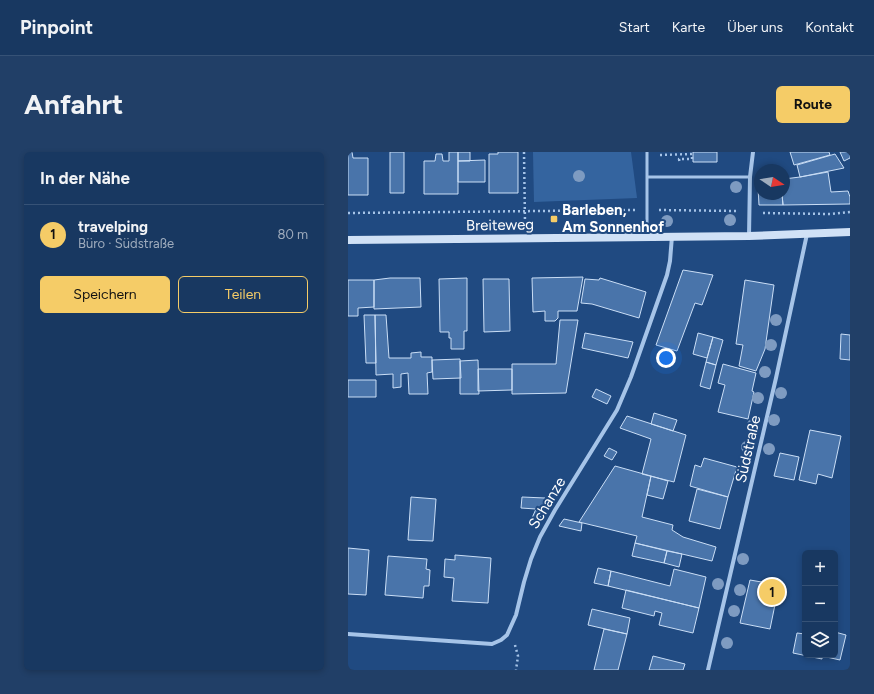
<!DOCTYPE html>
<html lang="de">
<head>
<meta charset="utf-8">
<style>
  :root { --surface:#183861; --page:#213f67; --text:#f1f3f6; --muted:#9facbd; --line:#365276; --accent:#f5cc67 }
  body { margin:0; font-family:Figtree,sans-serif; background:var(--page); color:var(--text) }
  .controls { position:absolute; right:12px; bottom:12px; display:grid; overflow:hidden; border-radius:6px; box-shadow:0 2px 6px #0003 }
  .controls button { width:36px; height:36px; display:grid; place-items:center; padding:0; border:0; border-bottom:1px solid var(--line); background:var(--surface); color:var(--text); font:20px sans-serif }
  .compass { position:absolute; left:406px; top:12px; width:36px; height:36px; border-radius:50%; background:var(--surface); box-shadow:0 2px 6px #0003; rotate:102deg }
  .you { position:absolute; left:318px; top:206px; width:14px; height:14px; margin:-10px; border:3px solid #fff; border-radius:50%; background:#1a73e8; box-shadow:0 0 0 6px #1a73e833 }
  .badge { display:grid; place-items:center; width:26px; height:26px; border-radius:50%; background:var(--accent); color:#111; font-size:13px; font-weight:700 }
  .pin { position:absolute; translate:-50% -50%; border:2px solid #fff; box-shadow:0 1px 4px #0006 }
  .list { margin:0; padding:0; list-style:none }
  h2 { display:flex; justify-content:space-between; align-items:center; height:52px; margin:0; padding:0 16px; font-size:17px }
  h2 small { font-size:13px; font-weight:400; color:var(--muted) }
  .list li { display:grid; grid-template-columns:26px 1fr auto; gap:12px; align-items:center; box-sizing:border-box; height:60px; padding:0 16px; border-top:1px solid var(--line) }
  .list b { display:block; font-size:15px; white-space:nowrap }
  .list p { margin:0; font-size:13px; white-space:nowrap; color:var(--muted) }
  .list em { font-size:13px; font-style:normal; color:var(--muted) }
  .actions { display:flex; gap:8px; padding:12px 16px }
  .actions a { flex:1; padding:9px 0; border:1px solid var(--accent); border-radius:6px; text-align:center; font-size:14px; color:var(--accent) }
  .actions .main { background:var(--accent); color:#111 }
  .icon { flex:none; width:22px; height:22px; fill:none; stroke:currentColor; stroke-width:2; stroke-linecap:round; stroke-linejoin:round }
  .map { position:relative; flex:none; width:502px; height:518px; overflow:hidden; border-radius:6px }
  header { display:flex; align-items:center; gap:24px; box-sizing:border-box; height:56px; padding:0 20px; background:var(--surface); border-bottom:1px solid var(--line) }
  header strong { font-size:19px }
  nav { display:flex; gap:22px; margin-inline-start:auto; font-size:14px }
  .intro { display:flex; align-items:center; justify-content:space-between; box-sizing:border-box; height:96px; padding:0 24px }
  h1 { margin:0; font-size:28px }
  .button { padding:10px 18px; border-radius:6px; background:var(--accent); color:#111; font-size:14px; font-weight:700 }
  main { display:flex; gap:24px; padding:0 24px }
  aside { flex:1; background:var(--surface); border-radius:6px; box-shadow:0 2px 6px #0003 }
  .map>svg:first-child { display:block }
  .green { fill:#34649f }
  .building { fill:#4974aa; stroke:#cadef6 }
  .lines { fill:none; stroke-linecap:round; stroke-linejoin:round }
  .path { stroke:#a6c4e8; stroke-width:2.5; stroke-dasharray:2 3; stroke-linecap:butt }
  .lane { stroke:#a6c4e8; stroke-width:3 }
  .street { stroke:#a6c4e8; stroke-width:4 }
  .secondary { stroke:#d0e1f6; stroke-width:8 }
  .tree { fill:#7e9bc1 }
  .poi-dot { fill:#f5cc67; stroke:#204a81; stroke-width:1.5 }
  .labels { text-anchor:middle; stroke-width:4; stroke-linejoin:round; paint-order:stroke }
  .poi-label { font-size:15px; font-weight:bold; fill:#fff; stroke:#204a81; text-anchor:start }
  .street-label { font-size:15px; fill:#fff; stroke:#204a81 }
</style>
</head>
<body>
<header>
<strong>Pinpoint</strong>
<nav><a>Start</a><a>Karte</a><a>Über uns</a><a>Kontakt</a></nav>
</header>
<div class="intro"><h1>Anfahrt</h1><a class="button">Route</a></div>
<main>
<aside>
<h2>In der Nähe<small></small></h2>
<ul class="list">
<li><span class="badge">1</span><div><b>travelping</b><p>Büro · Südstraße</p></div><em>80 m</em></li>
</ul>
<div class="actions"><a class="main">Speichern</a><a>Teilen</a></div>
</aside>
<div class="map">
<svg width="502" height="518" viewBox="0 0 502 518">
  <rect width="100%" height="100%" fill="#204a81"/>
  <!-- green -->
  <path class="green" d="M185,0H283L289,46L186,50Z"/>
  <!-- building -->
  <path class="building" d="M0,0H4L5,6H20V43H0Z
    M42,0H56V41H42Z
    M101,0H110V42H76V9H87L88,2H94L95,9H101Z
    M110,0H122V9H110Z
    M150,0H170V41H141V2H150Z
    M345,0H369V10H345Z
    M442,0H481L482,3L446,13Z
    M492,0H502V6L496,9Z
    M487,2L496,16L452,25L449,13Z
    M137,8V30H110V9Z
    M480,20L483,40L500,39L502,45V52L435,53L434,42H436V27L452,25Z
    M410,36H412V42H434L435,53H411Z
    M335,118L365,123L354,153L347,151L329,199L308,193Z
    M235,125L229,159H210V166L207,169H197V159L185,160L184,126Z
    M42,126H72L73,155L26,157V128Z
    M119,126V179H116V197H103V186H101V180H92L91,127Z
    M252,126L298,140L291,166L244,152L233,151L237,127L251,128Z
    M135,127H161L162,179L136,180Z
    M0,128H26V155L10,156V164H0Z
    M397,128L426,133L417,197L408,219L391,214L395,193L388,192Z
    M16,163H27L28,211H18Z
    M27,163H38L41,206H63V201L73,200V205H84V220L79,221L80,242H61L60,221L53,222V235L45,236V222L28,223Z
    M212,168H230L218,241L164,242V212H208Z
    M237,181L285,190L280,206L234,196Z
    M350,181L365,185L359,206L345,202Z
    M493,182L502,183V208L492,207Z
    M365,185L375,188L368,213L358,210Z
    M112,207L113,226L85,227L84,208Z
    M130,208L131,242H112V209Z
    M358,210L368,213L362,237L352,234Z
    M375,212L408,221L404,239L406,240L400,267L370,260L377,233L370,231Z
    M130,217H164V238L130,239Z
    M0,228H28V245H0Z
    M248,237L263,244L259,252L244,245Z
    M306,261L329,268L325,279L303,272Z
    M279,264L338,283L326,330L294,322L303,287L272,276Z
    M462,278L493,284L484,326L470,322L468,332L451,328Z
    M261,296L269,300L264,308L256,304Z
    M432,301L451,305L446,328L426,324Z
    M356,306L389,315L380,345L342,334L347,313L353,315Z
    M267,314L303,324L294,365L325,373L324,378L335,385L368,395L364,409L287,391L289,384L231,370Z
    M303,324L320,329L315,347L299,343Z
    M349,337L380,345L372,377L341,369Z
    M63,345L88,347L85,389L60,388Z
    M174,345L197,346L196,359L190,370L184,366L188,357L173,356Z
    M216,367L234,371L233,379L211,374Z
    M287,391L319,399L316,411L284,404Z
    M0,396L21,398L18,443L0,442Z
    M319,399L334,402L331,415L316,411Z
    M107,403L143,406L140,451L104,449L106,426L96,425L97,407L107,408Z
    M40,404L79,407L78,417L82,418L81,434H76L75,446L37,443Z
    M250,416L263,419L260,434L246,431Z
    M326,417L358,425L351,456L260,434L263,419L322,434Z
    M402,428L431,433L422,477L392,471Z
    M278,438L351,456L345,481L311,473L314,461L307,459L306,464L274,456Z
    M244,457L282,466L279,482L240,473Z
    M256,477L279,482L270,518H246Z
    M487,480L498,483L492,508L474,504V507L445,501L449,481L457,482V503H487Z
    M305,504L337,512L335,518H301Z"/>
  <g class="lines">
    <!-- path -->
    <path class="path" d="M176,0L177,71
      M312,3L344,2V7H331L332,12
      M311,58L388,59
      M0,61L288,58
      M415,61L482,62L502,60
      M167,493L170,504L168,518"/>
    <!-- lane -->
    <path class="lane" d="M299,0V83
      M299,25H402"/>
    <!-- street -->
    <path class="street" d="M401,84L402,25L405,0
      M0,482L144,492L153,488L159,483L168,463L176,430L183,407L192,385L207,358L269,258L283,225L319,123L322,109L324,84
      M360,518L428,226L459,82"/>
    <!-- secondary -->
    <path class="secondary" d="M0,88L401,84L502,80"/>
  </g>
  <!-- trees -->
  <g class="tree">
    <circle cx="231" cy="24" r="6"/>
    <circle cx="388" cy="35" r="6"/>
    <circle cx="382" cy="68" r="6"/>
    <circle cx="319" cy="69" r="6"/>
    <circle cx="428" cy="168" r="6"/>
    <circle cx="423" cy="193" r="6"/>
    <circle cx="417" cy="220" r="6"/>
    <circle cx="433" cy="241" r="6"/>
    <circle cx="410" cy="246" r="6"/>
    <circle cx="426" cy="268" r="6"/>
    <circle cx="405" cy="273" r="6"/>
    <circle cx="399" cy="295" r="6"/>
    <circle cx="421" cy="297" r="6"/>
    <circle cx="395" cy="407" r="6"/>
    <circle cx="370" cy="432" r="6"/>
    <circle cx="392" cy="438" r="6"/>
    <circle cx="386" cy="459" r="6"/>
    <circle cx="379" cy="491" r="6"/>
  </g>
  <!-- markers -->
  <rect class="poi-dot" x="202" y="63" width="8" height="8" rx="2"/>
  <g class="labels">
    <!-- poi labels -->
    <g class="poi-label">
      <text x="214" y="63">Barleben,<tspan x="214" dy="17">Am Sonnenhof</tspan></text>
    </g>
    <!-- street labels -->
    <g class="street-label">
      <text transform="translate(152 73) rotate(-1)" y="5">Breiteweg</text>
      <text transform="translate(400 297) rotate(-77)" y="5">Südstraße</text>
      <text transform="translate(199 351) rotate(-59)" y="5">Schanze</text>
    </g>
  </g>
</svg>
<div class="controls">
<button>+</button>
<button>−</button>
<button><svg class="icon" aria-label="layers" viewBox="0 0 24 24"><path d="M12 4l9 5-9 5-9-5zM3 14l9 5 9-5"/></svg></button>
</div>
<svg class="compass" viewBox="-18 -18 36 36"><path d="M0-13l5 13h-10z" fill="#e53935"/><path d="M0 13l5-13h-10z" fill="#9facbd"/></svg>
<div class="you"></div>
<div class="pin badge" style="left:424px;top:440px">1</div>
</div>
</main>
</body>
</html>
